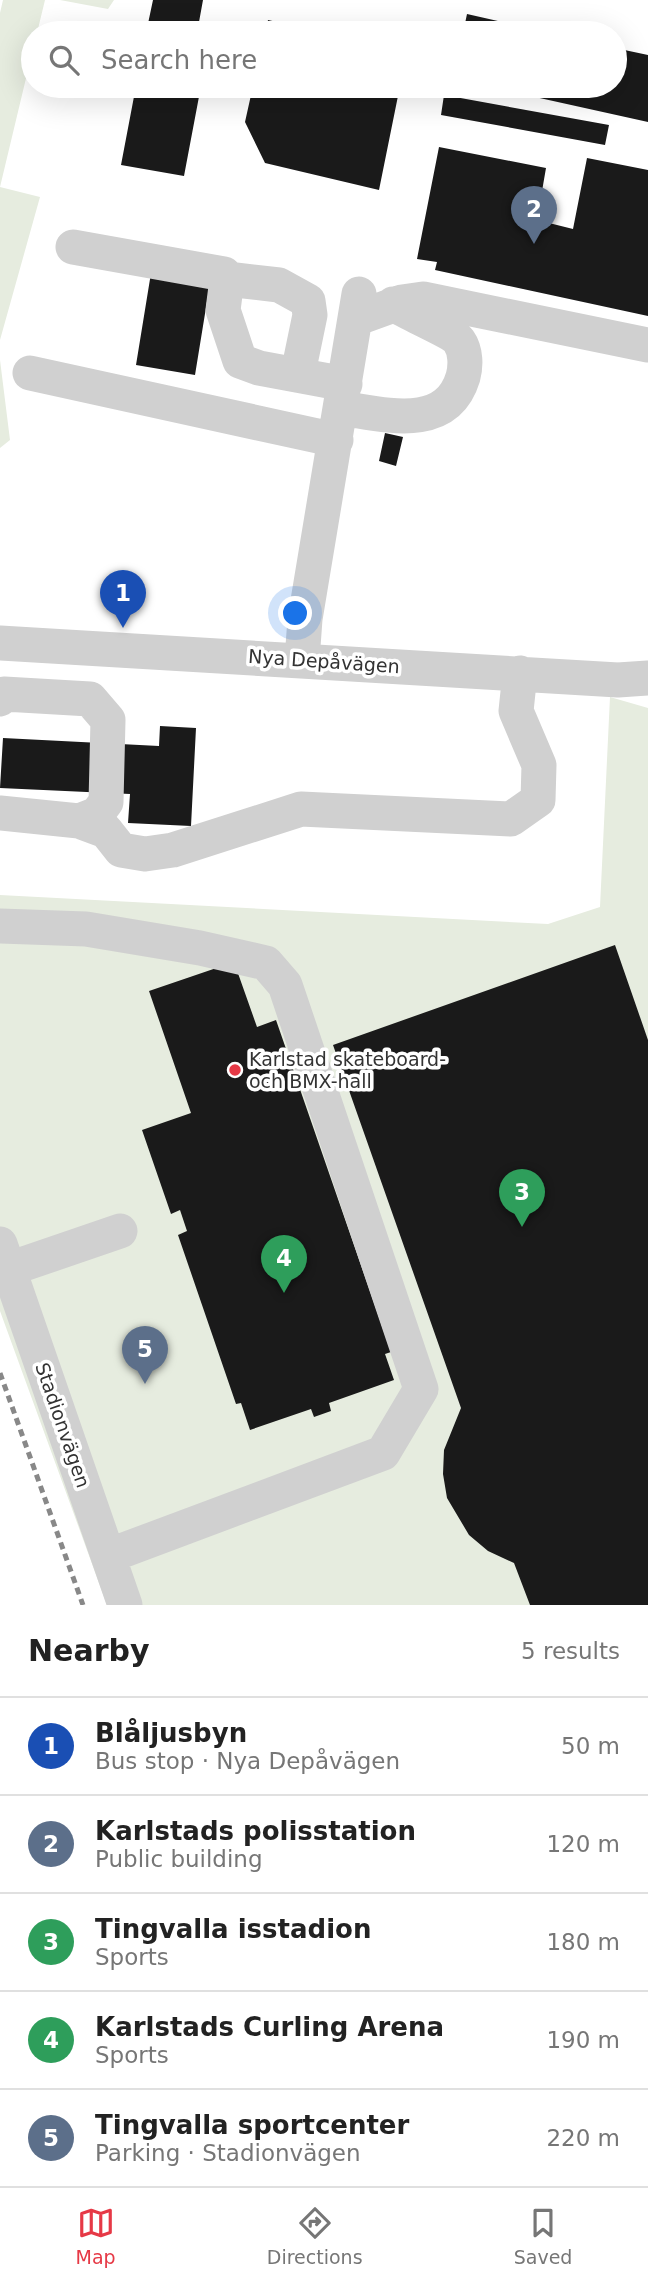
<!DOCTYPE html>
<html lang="en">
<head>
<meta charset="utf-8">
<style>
  :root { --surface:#fff; --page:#f2f2f2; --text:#222; --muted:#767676; --line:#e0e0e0; --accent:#e63946 }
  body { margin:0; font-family:"DejaVu Sans",sans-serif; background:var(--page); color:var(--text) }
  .you { position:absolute; left:296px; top:614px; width:24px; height:24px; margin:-18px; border:5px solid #fff; border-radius:50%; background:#1a73e8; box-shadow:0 0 0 10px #1a73e833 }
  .badge { display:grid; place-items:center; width:46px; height:46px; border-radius:50%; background:var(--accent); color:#fff; font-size:23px; font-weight:700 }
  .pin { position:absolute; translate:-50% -58px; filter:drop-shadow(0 2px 4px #0008) }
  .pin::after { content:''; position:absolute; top:37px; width:24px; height:21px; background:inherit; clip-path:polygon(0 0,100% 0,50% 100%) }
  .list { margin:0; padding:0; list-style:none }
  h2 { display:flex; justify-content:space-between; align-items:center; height:91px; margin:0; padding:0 28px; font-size:30px }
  h2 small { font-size:23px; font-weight:400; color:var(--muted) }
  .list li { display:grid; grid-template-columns:46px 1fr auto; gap:21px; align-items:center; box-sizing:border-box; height:98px; padding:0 28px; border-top:2px solid var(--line) }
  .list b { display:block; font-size:26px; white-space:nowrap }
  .list p { margin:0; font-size:23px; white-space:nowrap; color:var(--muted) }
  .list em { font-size:23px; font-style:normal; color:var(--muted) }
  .icon { flex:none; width:38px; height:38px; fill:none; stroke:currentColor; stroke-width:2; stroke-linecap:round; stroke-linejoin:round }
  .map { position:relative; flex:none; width:648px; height:1605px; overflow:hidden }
  .search { position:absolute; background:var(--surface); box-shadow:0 7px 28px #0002; left:21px; right:21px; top:21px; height:77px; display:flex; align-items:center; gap:18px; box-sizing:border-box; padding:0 24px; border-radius:38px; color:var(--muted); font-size:26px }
  .sheet { height:581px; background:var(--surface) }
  nav { display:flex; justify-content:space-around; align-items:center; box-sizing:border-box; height:98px; border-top:2px solid var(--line); background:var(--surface); font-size:19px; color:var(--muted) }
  nav a { display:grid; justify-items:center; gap:4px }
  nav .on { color:var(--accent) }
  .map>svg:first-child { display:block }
  .green { fill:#e6ecdf }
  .building { fill:#1a1a1a }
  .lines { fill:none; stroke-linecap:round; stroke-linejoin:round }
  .minor { stroke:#d0d0d0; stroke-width:35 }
  .rail { stroke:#888; stroke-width:5; stroke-dasharray:7 5; stroke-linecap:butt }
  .poi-dot { fill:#e63946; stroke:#fff; stroke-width:2.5 }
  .labels { text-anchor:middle; stroke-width:7; stroke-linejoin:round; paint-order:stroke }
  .street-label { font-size:19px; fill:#333; stroke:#fff }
  .poi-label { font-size:19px; fill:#333; stroke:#fff; text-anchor:start }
</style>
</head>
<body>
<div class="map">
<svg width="648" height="1605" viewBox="0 0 648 1605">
  <rect width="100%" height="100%" fill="#fff"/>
  <!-- green -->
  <path class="green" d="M3,0H45L37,33H33V49L0,187L40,197L0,340V13Z
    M60,0H114L108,9Z
    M0,360L10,440L0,448Z
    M610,697L648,708V1605H107L0,1311V895L548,924L600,907Z"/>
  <!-- building -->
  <path class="building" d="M153,0H203L197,33H146Z
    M467,14L546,32V33H463Z
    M268,20L321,32V33H265Z
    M615,48L648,55V122L490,87L615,86Z
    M136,86H201L184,176L121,165Z
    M253,86H400L379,190L265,163L245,122Z
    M444,95L609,125L605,145L441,115Z
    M439,147L546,168L537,220L573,229L587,158L648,170V316L435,270L437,262L417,259Z
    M151,273L210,283L195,375L136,365Z
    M385,433L403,437L396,466L379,461Z
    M160,726L196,728L191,826L128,823L130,794L0,788L3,738L159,746Z
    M615,945L648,1040V1605H530L514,1563L488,1551L469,1535L447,1498L443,1474L444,1450L461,1408L333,1045Z
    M234,962L257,1027L276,1020L391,1352L385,1354L394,1380L329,1403L331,1411L314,1417L311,1409L250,1430L241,1403L236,1404L178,1235L187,1231L180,1210L171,1214L142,1130L191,1113L149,991Z"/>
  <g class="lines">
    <!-- minor -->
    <path class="minor" d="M73,247L224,274L227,279L223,310L240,361L259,368L345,384
      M227,279L279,285L308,301L310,315L298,373
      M355,319L402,302L423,299L648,345
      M30,373L336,440
      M341,408C383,414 446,433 463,377C466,366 466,351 459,341C453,332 405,312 393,304
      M0,643L618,680L648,678
      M302,660L305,619L359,294
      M0,699L4,694L90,699L108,720L106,802L97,814L79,821
      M0,813L79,821L106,831L121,850L145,854L173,850L301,809L511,819L538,800L539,765L516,711L520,673
      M0,926L86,929L200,948L266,963L285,985L421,1389L383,1453L108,1556
      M0,1244L125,1605
      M9,1269L120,1231"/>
    <!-- rail -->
    <path class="rail" d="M0,1373L83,1605"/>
  </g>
  <!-- markers -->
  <circle class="poi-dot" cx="235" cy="1070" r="7"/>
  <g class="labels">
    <!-- street labels -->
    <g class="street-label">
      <text transform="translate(324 661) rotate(4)" y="7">Nya Depåvägen</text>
      <text transform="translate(63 1425) rotate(71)" y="7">Stadionvägen</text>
    </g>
    <!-- poi labels -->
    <g class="poi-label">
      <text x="249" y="1066">Karlstad skateboard-<tspan x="249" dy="22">och BMX-hall</tspan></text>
    </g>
  </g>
</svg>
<div class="you"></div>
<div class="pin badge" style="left:123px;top:628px;background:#1a4fb4">1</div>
<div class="pin badge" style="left:534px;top:244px;background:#5c6f8a">2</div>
<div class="pin badge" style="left:522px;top:1227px;background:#2e9e5b">3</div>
<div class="pin badge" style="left:284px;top:1293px;background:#2e9e5b">4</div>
<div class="pin badge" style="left:145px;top:1384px;background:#5c6f8a">5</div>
<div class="search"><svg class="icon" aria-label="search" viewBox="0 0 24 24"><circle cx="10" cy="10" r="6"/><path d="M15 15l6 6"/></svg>Search here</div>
</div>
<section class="sheet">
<h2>Nearby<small>5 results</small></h2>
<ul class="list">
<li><span class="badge" style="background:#1a4fb4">1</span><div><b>Blåljusbyn</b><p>Bus stop · Nya Depåvägen</p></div><em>50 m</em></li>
<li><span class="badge" style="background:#5c6f8a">2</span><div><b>Karlstads polisstation</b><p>Public building</p></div><em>120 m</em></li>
<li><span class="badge" style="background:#2e9e5b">3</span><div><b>Tingvalla isstadion</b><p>Sports</p></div><em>180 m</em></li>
<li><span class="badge" style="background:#2e9e5b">4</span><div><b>Karlstads Curling Arena</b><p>Sports</p></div><em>190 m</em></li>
<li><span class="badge" style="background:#5c6f8a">5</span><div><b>Tingvalla sportcenter</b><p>Parking · Stadionvägen</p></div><em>220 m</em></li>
</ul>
</section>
<nav>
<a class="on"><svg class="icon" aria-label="map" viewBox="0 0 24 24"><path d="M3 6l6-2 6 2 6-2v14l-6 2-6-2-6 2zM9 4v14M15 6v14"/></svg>Map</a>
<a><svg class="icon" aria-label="directions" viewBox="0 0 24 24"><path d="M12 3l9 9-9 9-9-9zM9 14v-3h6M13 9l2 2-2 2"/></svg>Directions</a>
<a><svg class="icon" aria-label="saved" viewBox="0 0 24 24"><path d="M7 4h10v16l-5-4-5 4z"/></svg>Saved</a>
</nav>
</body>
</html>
